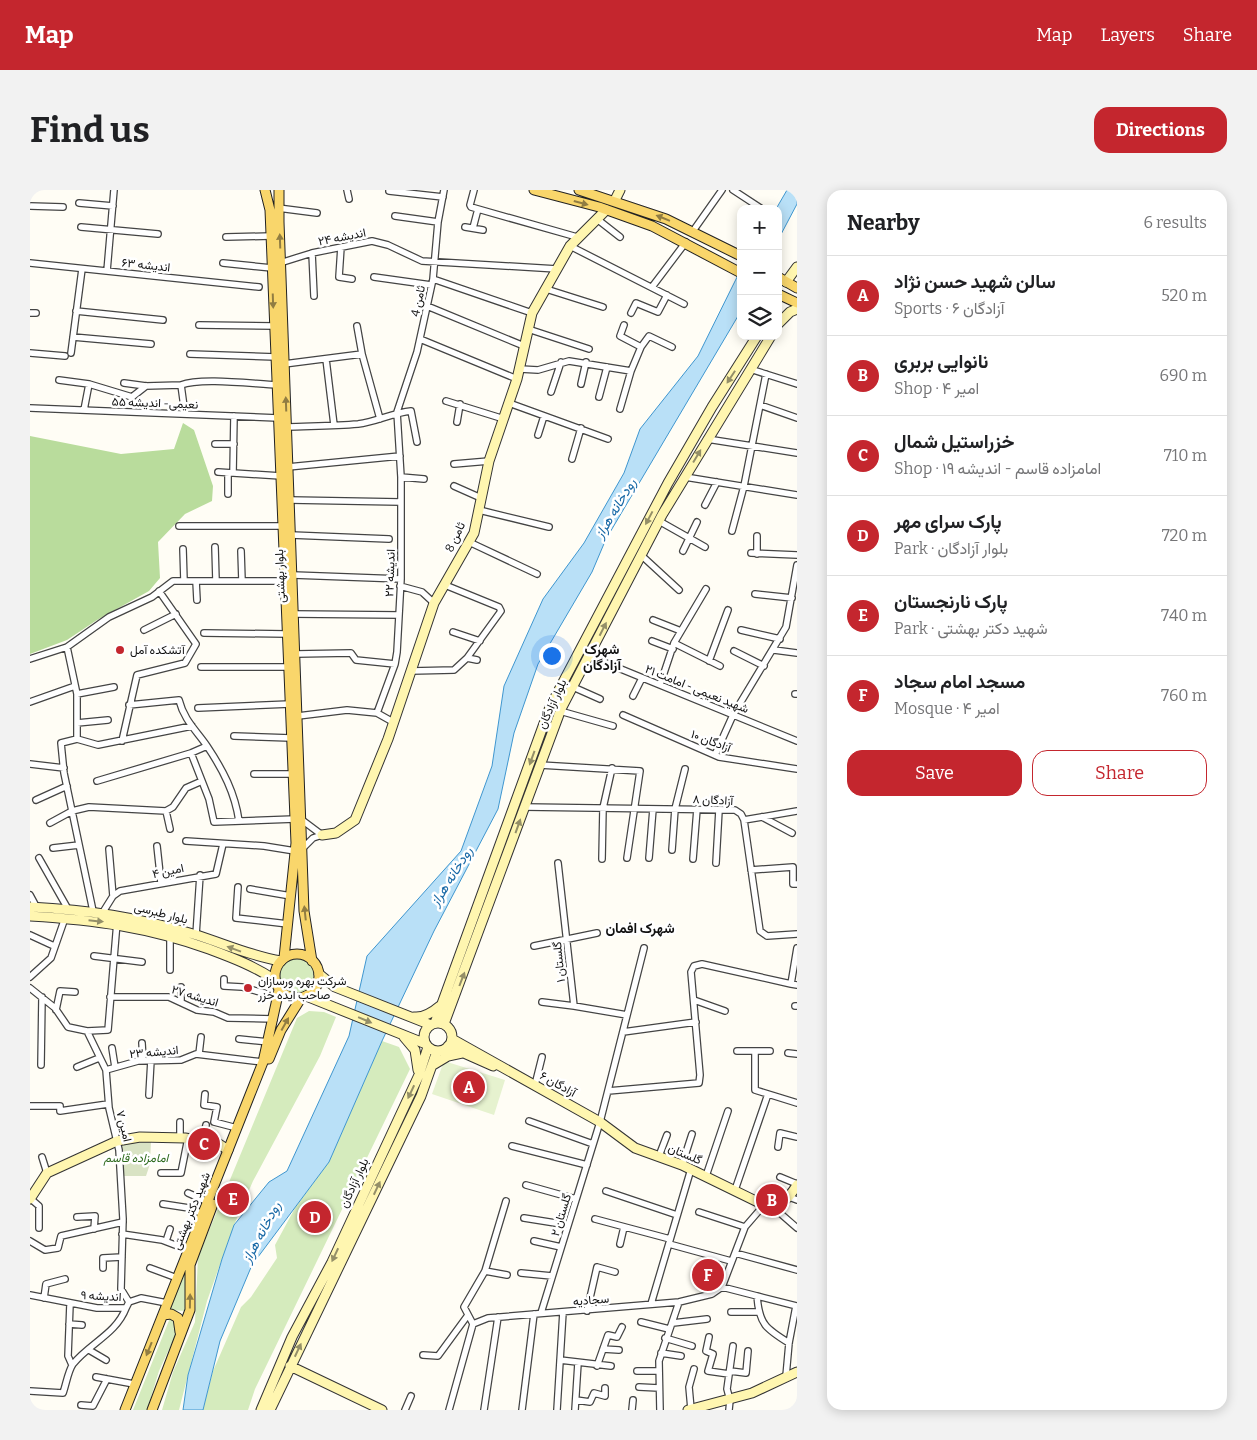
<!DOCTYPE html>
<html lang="en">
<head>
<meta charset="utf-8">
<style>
  :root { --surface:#fff; --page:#f2f2f2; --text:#202124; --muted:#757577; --line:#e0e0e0; --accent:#c4262e }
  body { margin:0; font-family:Bitter,Vazirmatn,serif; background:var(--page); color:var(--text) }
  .controls { position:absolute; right:15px; top:15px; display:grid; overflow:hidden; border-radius:10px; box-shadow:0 2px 12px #0003 }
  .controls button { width:45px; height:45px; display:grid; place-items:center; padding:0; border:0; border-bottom:1px solid var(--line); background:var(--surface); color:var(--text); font:25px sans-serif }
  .you { position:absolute; left:521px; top:465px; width:18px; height:18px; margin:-12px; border:4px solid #fff; border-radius:50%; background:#1a73e8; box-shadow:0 0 0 8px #1a73e833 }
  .badge { display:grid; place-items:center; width:32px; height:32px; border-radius:50%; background:var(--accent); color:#fff; font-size:16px; font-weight:700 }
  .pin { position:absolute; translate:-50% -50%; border:2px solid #fff; box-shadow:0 1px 5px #0006 }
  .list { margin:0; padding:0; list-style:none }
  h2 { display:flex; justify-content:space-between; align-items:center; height:65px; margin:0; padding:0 20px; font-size:21px }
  h2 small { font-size:16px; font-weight:400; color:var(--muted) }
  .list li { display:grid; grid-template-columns:32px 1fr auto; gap:15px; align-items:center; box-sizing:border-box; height:80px; padding:0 20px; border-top:1px solid var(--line) }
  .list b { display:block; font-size:19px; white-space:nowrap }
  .list p { margin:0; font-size:16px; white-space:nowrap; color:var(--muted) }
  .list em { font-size:16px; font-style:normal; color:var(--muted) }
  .actions { display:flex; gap:10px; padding:15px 20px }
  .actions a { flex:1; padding:11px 0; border:1px solid var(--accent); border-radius:15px; text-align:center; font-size:18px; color:var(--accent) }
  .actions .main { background:var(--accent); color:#fff }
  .icon { flex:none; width:28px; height:28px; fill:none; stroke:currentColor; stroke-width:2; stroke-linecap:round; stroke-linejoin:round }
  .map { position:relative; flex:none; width:767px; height:1220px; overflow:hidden; border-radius:15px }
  header { display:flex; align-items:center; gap:30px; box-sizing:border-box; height:70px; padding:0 25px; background:var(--accent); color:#fff }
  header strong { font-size:24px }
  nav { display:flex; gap:28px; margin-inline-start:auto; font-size:18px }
  .intro { display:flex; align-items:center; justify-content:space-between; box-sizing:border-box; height:120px; padding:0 30px }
  h1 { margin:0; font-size:35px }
  .button { padding:12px 22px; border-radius:15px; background:var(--accent); color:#fff; font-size:18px; font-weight:700 }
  main { display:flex; gap:30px; padding:0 30px }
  aside { flex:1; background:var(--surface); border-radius:15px; box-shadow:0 2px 12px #0003 }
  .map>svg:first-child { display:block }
  .green { fill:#d5ebbd }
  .forest { fill:#b9dc9c }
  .cemetery { fill:#d9e3c4 }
  .pitch { fill:#e6f2cf }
  .water { fill:#b9e0f7; stroke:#3f96cf }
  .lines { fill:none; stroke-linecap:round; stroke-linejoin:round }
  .street-casing { stroke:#444; stroke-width:8 }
  .secondary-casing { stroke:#333; stroke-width:11 }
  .primary-casing { stroke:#222; stroke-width:11 }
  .street { stroke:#fff; stroke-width:5.5 }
  .secondary { stroke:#fff6b0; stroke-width:9 }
  .primary { stroke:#f9d66b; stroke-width:9 }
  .oneway { fill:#917d42 }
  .oneway2 { fill:#948f68 }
  .poi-dot { fill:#c4262e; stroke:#fff; stroke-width:2 }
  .labels { text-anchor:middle; stroke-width:5; stroke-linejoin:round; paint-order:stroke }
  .street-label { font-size:12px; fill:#111; stroke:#fff }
  .poi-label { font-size:12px; fill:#111; stroke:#fff; text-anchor:start }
  .park-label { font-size:12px; font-style:italic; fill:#2f6b1f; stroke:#fff }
  .water-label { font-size:14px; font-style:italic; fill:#1768a6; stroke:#fff }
  .neighbourhood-label { font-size:14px; font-weight:bold; fill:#111; stroke:#fff }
</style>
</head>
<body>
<header>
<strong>Map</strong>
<nav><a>Map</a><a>Layers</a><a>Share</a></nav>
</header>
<div class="intro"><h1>Find us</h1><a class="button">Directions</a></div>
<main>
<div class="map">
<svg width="767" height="1220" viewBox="0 0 767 1220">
  <rect width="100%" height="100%" fill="#fffdf5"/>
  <!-- green -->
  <path class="green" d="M245 786a22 22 0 1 1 44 0a22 22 0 1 1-44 0Z
    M279,821L294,822L306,827L290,866L223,991L204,1035L177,1111L149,1220H132L143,1182L165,1132L168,1067L267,828Z
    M352,851L369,857L380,879L225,1199L218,1220H173L183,1181L211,1117L221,1107L247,1068L245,1055L265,1018L299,972Z
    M162,1059L157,1121L137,1120Z
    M140,1128L145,1134L146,1144L129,1181L117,1220H103Z"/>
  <!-- forest -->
  <path class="forest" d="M153,233L164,240L183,296L182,311L155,324L128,352L130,388L119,401L67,430L37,450L0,464V246L91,264L144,259Z"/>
  <!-- cemetery -->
  <path class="cemetery" d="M111,950L121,951L120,974L116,986H93L92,953Z"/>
  <!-- pitch -->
  <path class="pitch" d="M414,871L475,890L464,925L402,904Z"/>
  <!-- water -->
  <path class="water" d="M757,0H767V14L748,50V19H746Z
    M711,79V121L576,349L562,382L508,474L484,543L468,619L404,741L352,851L299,972L222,1075L190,1151L173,1220H153L158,1185L192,1069L204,1035L239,992L257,981L319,846L337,766L431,661L462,576L474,496L513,409L554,353L594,283L610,239L668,166Z"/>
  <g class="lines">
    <!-- street casing -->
    <g class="street-casing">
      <path id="street" d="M317,0L319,9
        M444,0L440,15L441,17L547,47
        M703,0L732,19
        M359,1L413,7
        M49,13L83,16
        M0,16L33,17
        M248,18L287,23
        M365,26L408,32
        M567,29L590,47
        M51,37L128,44
        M435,37L453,40
        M443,38L448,19
        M663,41L692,0
        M196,47L241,46
        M540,56L654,114
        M311,57L309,87L322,89
        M282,63L284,106
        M0,73L229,97
        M193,73L242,78
        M250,73L282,63L342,51L358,55L392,71L527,79
        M77,81L84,0
        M344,87L401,95
        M403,89L502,123
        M622,97L656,52
        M516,99L573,117
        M397,116L494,156
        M46,121L133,130
        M0,123H6
        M601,123L606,113L628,122L637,105
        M169,135L244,136
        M327,136L332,164
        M498,139L559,159
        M43,147L121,154
        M390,149L487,189
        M611,157L619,146L642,157
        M0,163L35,166
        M41,163L52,79
        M160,164L246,167
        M296,169L304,235
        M254,174L332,164L350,229
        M490,179L508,180L539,171L601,181
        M720,179L767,194
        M29,190L59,194L102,207L116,196
        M94,193L116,196L151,195
        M551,194L556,172
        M521,202L531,172
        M569,207L577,177
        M416,211L474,229
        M479,213L578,249
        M730,215L767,228
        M0,218L248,228
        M590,219L601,181L611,157L590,146L594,135
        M54,220L59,194
        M155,224L151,195C171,187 223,194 247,195
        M427,232L430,214
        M257,237C280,236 304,236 328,234C346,232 362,223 381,221L387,252
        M508,245L514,226
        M677,249L767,263
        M185,254H204
        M542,269L551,238
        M424,274L459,271
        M258,277L370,266
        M188,282L251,286
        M203,283L204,226
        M371,287L394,289
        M655,287L767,305
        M424,296L451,308
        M198,304V283
        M260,310L370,312
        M675,315L687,292
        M449,320L519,337
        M629,331L675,357
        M149,336H253
        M702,341L714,296L736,184
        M261,345L359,349
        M727,346V364
        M439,352L507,384
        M185,357L186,391
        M153,359L154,391
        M211,361L212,391
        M653,361L667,332
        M721,363L767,365
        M611,365L649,400
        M263,385L371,389
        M166,391L167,410
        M415,395L469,417L471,421L437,468
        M370,396L392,402L404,413
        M725,404L762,408
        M264,424L369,425
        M623,430L651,441
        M114,440L146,424
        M711,440L750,449
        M423,442L450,451
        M174,443L257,444
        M622,451L643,459
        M644,453L690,476
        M37,457L47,504V549
        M744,460L767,463
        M704,461L734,476
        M266,464L321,463L326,470L365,474
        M559,466L767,551
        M0,469L37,457L79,427L122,407L143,391H255
        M679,471L698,420
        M171,477H259
        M381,481L424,480L437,468L447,470
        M630,495L644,453L676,399
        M543,497L570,509
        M47,504L84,497
        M765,504H767
        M603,506L612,488
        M0,512L45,496
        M99,515L149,510C154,530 166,540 177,556C193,580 205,603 209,631
        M168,518L260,514
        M530,521L583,536
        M593,525L689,567L767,579
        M268,526L317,520L347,523
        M363,532L347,523L365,474L367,462L371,389V287L367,222L387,162L403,89L408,32L414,0
        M47,533L78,530
        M204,546L261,548
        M47,549L31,553L34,583L63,721
        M47,549L68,555L162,536
        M92,551L107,485L155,473L166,454L129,401
        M161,563L179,609L184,632L265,629
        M685,565L703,525L756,437L767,375
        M0,574L34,578
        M510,575L610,581L597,668
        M224,584H263
        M67,591L161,563L177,556
        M6,610L37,596
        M495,617L705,620L711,624L714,630L730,741L737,746L767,744
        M136,621L140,639
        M732,627L762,643
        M272,630L292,645
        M714,630L767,621
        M20,633L42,621L59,617L136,621L143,617L156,598L172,591
        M156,651L234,656L265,661
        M127,656L131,693
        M23,658L49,655
        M273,658L283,648L292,645
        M79,659L83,706
        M642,660L645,619L655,579
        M9,668L38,719
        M619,668L623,619
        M572,669L573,618L582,578
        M663,669L667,619
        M528,673L544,816L597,825
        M686,673L689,620
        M721,680L763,677V694H767
        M208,697L206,728L258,734
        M220,699L261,706
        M0,705L7,718
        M73,722L83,706L90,701L186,684L193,654
        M0,745L24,756
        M166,745L170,685
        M504,756L567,743
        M767,758L761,794L767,795
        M64,766L112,772
        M140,780V746
        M0,787L21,768L35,728
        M194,789V796L212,797L248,807
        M0,798L25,818L38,837L57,841L76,880L79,918L89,960L93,1029L91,1099L99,1112
        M80,807H139L167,820L184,822L198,828L244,829
        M664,810L695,821
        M151,812V797
        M512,812L544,816
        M765,816H767
        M26,820L30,801L45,802
        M57,841L78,840L87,732
        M593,842L666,832
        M209,849L239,852
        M112,853L113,870
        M82,858L85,877
        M707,861H740
        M725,861V900L767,913
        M758,863L767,864
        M169,864L171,847
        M11,875L12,807
        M47,877L69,868
        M76,880L108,871L151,870L166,864L233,872
        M505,895L512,867
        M578,901L669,893L670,885L661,782L664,776L672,774L761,794
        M175,904L174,915L187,917L184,932L207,938
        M119,905L121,870
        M0,916H30V921L78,914
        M499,931L563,954
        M150,948V932
        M173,950L176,935
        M482,956L557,975
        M748,957L750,943L767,947
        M629,966L637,945
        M12,967L17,983
        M652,975L662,944
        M131,983H151L158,948
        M676,986L698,921
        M750,987L767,994
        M496,995L546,1009
        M705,1000L738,904
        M576,1001L647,1025
        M158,1003L178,1012
        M759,1007L767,1010
        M1,1009L9,1016V1038
        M133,1014L159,1018L173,1024
        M743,1017L767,1038
        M669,1022L715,1037
        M47,1027L65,1026L64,1039
        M494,1028L538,1035
        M565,1029L640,1049
        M92,1044L132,1050L158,1060
        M0,1051L15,1060L28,1058L31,1046L93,1032
        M136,1051L140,1039
        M504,1051L531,1057
        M590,1054L594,1037
        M639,1054L701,1071
        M705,1063L767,1080
        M73,1078V1068L92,1067
        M120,1078L147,1088
        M455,1081L477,1085
        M491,1083L522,1086
        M692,1097L727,1106C729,1134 736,1139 759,1153
        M0,1105L67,1118H96L99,1112L111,1108L137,1113
        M727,1106L767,1116
        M14,1108L16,1094L35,1089
        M40,1114L38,1166L42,1175
        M621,1114L661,979
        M557,1121L567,1077L585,1082
        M701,1122H728
        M511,1123L570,932L614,758
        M611,1132L639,1139
        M643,1133L677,1129
        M39,1134L52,1135
        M443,1134L458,1128L649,1112L682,1104L692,1097L715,1037L734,1015
        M443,1134L434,1117L455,1081L476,1011
        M679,1147L676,1161L683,1164L678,1181L699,1184
        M635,1148L662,1156
        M573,1159L589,1160
        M59,1160L76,1170
        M631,1163L651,1166
        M393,1165L408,1166L438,1125
        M530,1170L581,1176
        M567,1176L578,1145L587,1147L592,1137
        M607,1181H629
        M700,1181L716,1183L718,1161
        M756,1186L759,1153L766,1116
        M66,1187L104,1194
        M609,1197L629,1198
        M0,1201L33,1203C36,1195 38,1181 43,1174C60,1153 86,1144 96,1118
        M546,1210L560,1212L564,1203L575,1206V1198
        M51,1215L63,1216L77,1189
        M661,1219L659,1197L664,1179
        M375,1220L381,1206
        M419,1220L443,1134
        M454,1220L468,1127
        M492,1220L504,1124
        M527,1220L533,1122
        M545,1220L548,1173
        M602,1220L603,1210
        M630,1220L629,1171L649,1112
        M699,1220L700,1210L697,1199L703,1156"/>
    </g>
    <!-- secondary casing -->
    <g class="secondary-casing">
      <path id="secondary" d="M585,10L590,0
        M756,92L767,77
        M748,134L760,122L767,119
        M292,645L306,643L325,630L358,549L404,413L444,343L459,271L487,189L502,123L540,56L576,20
        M0,717C60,720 105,727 163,744C193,753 220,766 251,771
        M0,726C65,730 118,737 179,759C203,768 224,776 245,790
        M289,784L305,797L401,835
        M276,806L396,854
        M384,827C394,828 403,822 410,816
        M405,833L520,517L638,293L682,217L727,146
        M394 847a14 14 0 1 1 28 0a14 14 0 1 1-28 0Z
        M414,834L531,519L632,325L741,146
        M374,847L385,860L388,880
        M422,849L570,932L605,958L652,975L734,1015C750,1019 759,1008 767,995
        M418,856L463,876
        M403,875L418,866L432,863
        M0,1009L17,983L87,951L110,947L155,948L189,954L198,960
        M260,1176L352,1220
        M231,1220L262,1147L302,1072L389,885L398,857
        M240,1220L391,906L407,861
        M658,1220L722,1203L767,1182"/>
    </g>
    <!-- primary casing -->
    <g class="primary-casing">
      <path id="primary" d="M235,0L240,20L266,653L254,768
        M249,0V32L274,721L282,771
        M504,0L569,17L622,36L711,83
        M549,0L636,29L711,66
        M748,87L767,98
        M748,104L767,113
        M245 786a22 22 0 1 1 44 0a22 22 0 1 1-44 0Z
        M239,869L251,840L271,808
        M133,1125L141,1124L148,1128L150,1142
        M95,1220L233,872L249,800
        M122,1220L160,1120V1075L183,1014"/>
    </g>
    <!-- street -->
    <use href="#street" class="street"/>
    <!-- secondary -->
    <use href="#secondary" class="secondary"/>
    <!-- primary -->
    <use href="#primary" class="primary"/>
  </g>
  <!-- one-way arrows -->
  <defs><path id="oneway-solid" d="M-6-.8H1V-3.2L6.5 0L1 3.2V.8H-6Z" transform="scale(1.25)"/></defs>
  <g class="oneway">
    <use href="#oneway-solid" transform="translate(551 13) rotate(15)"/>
    <use href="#oneway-solid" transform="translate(633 28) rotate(-158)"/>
    <use href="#oneway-solid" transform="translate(250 51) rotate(-92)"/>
    <use href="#oneway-solid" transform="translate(243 111) rotate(88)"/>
    <use href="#oneway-solid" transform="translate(256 214) rotate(-92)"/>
    <use href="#oneway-solid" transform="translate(275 723) rotate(-96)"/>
    <use href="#oneway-solid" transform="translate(255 834) rotate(-61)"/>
    <use href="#oneway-solid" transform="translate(160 1111) rotate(-89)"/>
    <use href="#oneway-solid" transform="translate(119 1159) rotate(112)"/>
  </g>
  <g class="oneway2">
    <use href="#oneway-solid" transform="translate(701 187) rotate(123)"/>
    <use href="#oneway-solid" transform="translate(667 266) rotate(-59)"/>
    <use href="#oneway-solid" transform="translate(619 328) rotate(118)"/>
    <use href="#oneway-solid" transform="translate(573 439) rotate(-63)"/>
    <use href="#oneway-solid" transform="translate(502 568) rotate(110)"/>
    <use href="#oneway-solid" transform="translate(488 636) rotate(-70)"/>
    <use href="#oneway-solid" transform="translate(66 731) rotate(6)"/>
    <use href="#oneway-solid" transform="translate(204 759) rotate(-160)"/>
    <use href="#oneway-solid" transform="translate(432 789) rotate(-69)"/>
    <use href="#oneway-solid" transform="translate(335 830) rotate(23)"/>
    <use href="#oneway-solid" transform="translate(381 902) rotate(115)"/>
    <use href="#oneway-solid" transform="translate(347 998) rotate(-65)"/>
    <use href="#oneway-solid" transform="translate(305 1065) rotate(115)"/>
    <use href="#oneway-solid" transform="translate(268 1160) rotate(-65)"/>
  </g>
  <!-- markers -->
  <g class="poi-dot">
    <circle cx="90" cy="460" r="5"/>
    <circle cx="218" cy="798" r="5"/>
  </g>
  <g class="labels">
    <!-- street labels -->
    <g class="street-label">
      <text transform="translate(312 47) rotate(-11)" y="4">اندیشه ۲۴</text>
      <text transform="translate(116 75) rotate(6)" y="4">اندیشه ۶۳</text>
      <text transform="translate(388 111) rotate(-78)" y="4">ثامن 4</text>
      <text transform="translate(125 213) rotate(2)" y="4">نعیمی- اندیشه ۵۵</text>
      <text transform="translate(425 347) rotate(-65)" y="4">ثامن 8</text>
      <text transform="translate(360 383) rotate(-88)" y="4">اندیشه ۲۲</text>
      <text transform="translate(250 386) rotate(-92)" y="4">بلوار بهشتی</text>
      <text transform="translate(667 499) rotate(22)" y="4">شهید نعیمی - امامت ۲۱</text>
      <text transform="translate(522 514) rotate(-65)" y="4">بلوار آزادگان</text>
      <text transform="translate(681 551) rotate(21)" y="4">آزادگان ۱۰</text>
      <text transform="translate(683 610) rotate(3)" y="4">آزادگان ۸</text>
      <text transform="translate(138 681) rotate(-12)" y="4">امین ۴</text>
      <text transform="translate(131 723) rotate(14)" y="4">بلوار طبرسی</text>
      <text transform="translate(529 772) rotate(-96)" y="4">گلستان ۱</text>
      <text transform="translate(165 806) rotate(17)" y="4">اندیشه ۲۷</text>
      <text transform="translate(124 862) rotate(-5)" y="4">اندیشه ۲۳</text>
      <text transform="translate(528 894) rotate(29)" y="4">آزادگان ۶</text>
      <text transform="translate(94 936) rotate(76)" y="4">امین ۷</text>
      <text transform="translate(655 964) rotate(23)" y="4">گلستان</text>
      <text transform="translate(324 993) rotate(-65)" y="4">بلوار آزادگان</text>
      <text transform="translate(161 1021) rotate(-68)" y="4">شهید دکتر بهشتی</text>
      <text transform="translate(531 1025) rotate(-73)" y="4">گلستان ۲</text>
      <text transform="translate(71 1106) rotate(3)" y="4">اندیشه ۹</text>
      <text transform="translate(561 1110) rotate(-5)" y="4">سجادیه</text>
    </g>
    <!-- poi labels -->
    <g class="poi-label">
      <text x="100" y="464">آتشکده آمل</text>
      <text x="228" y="795">شرکت بهره ورسازان<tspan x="228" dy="14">صاحب ایده خزر</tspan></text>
    </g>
    <!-- park labels -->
    <g class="park-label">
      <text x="106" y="972">امامزاده قاسم</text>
    </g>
    <!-- water labels -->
    <g class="water-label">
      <text transform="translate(585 318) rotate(-59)" y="5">رودخانه هراز</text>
      <text transform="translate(421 686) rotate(-58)" y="5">رودخانه هراز</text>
      <text transform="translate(231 1042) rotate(-62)" y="5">رودخانه هراز</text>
    </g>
    <!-- neighbourhood labels -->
    <g class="neighbourhood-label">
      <text x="572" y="464">شهرک<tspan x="572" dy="16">آزادگان</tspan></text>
      <text x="610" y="743">شهرک افمان</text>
    </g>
  </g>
</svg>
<div class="controls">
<button>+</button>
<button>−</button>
<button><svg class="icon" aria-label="layers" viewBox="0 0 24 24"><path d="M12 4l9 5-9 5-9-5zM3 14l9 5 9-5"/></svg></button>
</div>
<div class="you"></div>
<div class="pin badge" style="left:439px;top:897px">A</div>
<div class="pin badge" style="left:742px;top:1010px">B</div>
<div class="pin badge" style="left:174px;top:954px">C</div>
<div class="pin badge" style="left:285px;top:1027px">D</div>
<div class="pin badge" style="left:203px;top:1009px">E</div>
<div class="pin badge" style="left:678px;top:1085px">F</div>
</div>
<aside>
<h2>Nearby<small>6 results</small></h2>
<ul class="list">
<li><span class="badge">A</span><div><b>سالن شهید حسن نژاد</b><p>Sports · آزادگان ۶</p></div><em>520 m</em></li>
<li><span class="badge">B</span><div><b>نانوایی بربری</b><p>Shop · امیر ۴</p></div><em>690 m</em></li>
<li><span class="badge">C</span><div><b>خزراستیل شمال</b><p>Shop · امامزاده قاسم - اندیشه ۱۹</p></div><em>710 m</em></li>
<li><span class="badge">D</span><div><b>پارک سرای مهر</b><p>Park · بلوار آزادگان</p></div><em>720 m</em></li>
<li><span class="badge">E</span><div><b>پارک نارنجستان</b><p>Park · شهید دکتر بهشتی</p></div><em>740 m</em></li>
<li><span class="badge">F</span><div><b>مسجد امام سجاد</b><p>Mosque · امیر ۴</p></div><em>760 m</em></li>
</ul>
<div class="actions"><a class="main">Save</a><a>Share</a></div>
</aside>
</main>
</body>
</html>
